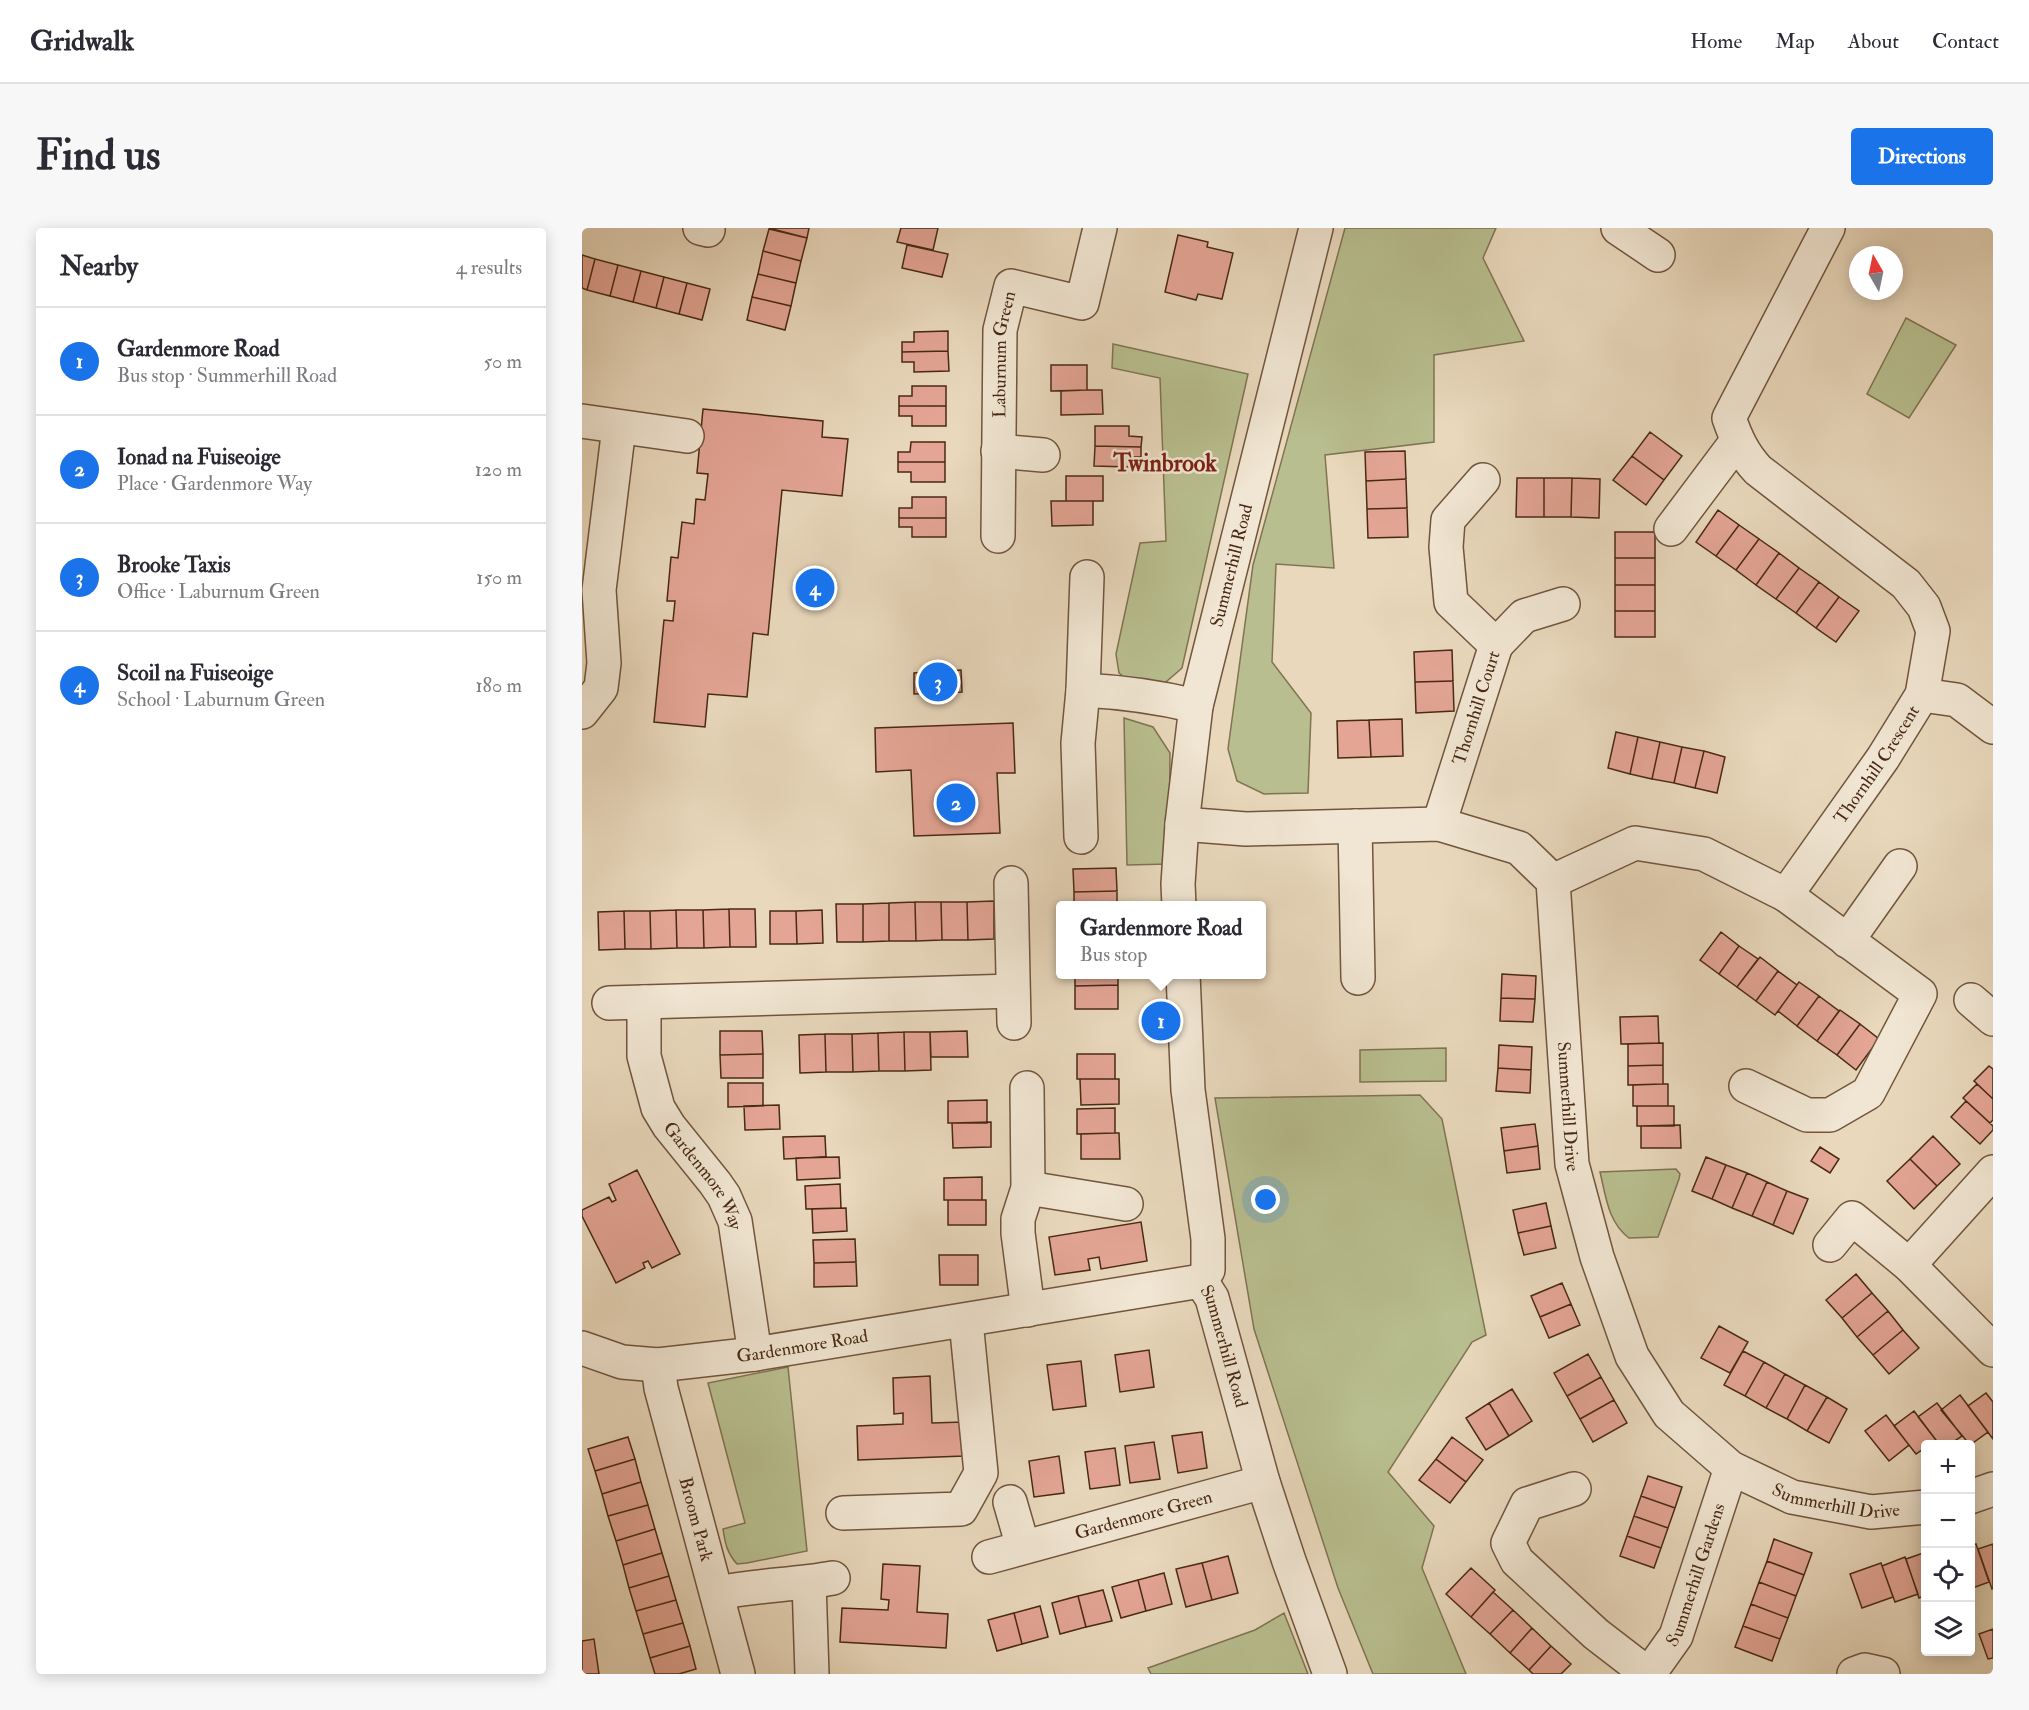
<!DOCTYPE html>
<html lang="en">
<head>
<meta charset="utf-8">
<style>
  :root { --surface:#fff; --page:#f7f7f7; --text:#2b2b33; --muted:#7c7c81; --line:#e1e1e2; --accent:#1a73e8 }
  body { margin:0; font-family:"IM FELL Double Pica",serif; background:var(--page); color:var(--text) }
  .controls { position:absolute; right:18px; bottom:18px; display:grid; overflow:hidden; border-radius:6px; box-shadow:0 3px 15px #0003 }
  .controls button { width:54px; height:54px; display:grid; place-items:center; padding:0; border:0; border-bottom:2px solid var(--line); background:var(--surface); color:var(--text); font:30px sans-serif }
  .compass { position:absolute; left:1267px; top:18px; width:54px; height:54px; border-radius:50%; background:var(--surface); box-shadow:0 3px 15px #0003; rotate:351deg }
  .you { position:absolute; left:684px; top:972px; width:21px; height:21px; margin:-15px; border:4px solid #fff; border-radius:50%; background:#1a73e8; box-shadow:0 0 0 9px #1a73e833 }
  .badge { display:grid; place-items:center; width:39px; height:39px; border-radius:50%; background:var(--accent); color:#fff; font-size:20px; font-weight:700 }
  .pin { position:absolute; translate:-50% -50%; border:3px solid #fff; box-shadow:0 2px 6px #0006 }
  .popup { position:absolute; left:474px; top:673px; width:210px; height:78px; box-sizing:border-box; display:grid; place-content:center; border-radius:6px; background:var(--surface); filter:drop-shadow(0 2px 4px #0005); font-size:20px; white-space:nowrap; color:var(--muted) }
  .popup b { font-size:22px; color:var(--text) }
  .popup::after { content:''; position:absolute; left:50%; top:100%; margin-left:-12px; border:12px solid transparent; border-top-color:var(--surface) }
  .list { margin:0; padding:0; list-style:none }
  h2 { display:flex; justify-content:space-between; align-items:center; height:78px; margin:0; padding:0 24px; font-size:26px }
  h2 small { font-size:20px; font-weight:400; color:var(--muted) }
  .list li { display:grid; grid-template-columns:39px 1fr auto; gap:18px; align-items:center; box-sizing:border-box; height:108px; padding:0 24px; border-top:2px solid var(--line) }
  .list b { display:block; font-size:22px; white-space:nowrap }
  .list p { margin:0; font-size:20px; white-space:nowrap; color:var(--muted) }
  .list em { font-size:20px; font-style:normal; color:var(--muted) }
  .icon { flex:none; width:33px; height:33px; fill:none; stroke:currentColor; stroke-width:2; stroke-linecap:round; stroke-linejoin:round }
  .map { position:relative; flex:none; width:1411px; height:1446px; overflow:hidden; border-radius:6px }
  header { display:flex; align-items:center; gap:36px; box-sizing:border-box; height:84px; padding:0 30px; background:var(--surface); border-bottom:2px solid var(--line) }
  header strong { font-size:28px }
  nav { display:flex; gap:33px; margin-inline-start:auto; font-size:21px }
  .intro { display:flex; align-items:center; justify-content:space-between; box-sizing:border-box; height:144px; padding:0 36px }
  h1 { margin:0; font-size:42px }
  .button { padding:15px 27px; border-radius:6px; background:var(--accent); color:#fff; font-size:21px; font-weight:700 }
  main { display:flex; gap:36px; padding:0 36px }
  aside { flex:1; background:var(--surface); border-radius:6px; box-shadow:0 3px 15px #0003 }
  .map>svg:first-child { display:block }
  .green { fill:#b8be8f; stroke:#807452; stroke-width:1.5 }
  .building { fill:#e4a595; stroke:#492914; stroke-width:1.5 }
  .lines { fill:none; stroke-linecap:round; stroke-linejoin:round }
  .minor-casing { stroke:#71553e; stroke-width:36 }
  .minor { stroke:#f1e6d3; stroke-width:33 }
  .labels { text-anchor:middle; stroke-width:5; stroke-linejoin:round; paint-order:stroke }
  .street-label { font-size:18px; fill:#492914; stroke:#f1e6d3 }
  .district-label { font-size:24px; font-weight:bold; fill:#7a1f14; stroke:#f1e6d3 }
</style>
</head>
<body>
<header>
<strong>Gridwalk</strong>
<nav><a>Home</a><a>Map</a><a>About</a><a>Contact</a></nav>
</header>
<div class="intro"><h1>Find us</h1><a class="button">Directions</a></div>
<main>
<aside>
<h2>Nearby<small>4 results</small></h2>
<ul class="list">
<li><span class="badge">1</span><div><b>Gardenmore Road</b><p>Bus stop · Summerhill Road</p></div><em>50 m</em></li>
<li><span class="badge">2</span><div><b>Ionad na Fuiseoige</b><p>Place · Gardenmore Way</p></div><em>120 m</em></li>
<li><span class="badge">3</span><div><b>Brooke Taxis</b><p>Office · Laburnum Green</p></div><em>150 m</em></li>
<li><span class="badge">4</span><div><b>Scoil na Fuiseoige</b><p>School · Laburnum Green</p></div><em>180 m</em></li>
</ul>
</aside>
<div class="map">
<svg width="1411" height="1446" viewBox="0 0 1411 1446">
  <rect width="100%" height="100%" fill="#e9d8bc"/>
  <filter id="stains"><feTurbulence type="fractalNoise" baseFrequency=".00333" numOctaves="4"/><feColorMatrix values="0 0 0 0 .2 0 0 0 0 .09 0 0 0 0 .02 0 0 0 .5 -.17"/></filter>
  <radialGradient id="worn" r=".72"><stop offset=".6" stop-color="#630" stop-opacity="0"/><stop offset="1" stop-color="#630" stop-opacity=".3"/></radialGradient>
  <!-- green -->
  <path class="green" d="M763,0H914L901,30L942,113L852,127V214L743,227L752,340L694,336L690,434L729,485L726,565L682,566L655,553L646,521L671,337Z
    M1324,90L1374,117L1327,190L1285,166Z
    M531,116L666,146L600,440L578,459H554L537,445L534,426L558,315L584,313L578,150L530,140Z
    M542,490L571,499L588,525L587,636L545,637Z
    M864,820V853L778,854V822Z
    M838,867L860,891L904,1107L890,1114L806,1244L852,1298L840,1340L884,1446H791L756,1360L672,1101L633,870Z
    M1094,941L1098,946L1097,951L1076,1009L1047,1010C1026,994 1024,969 1018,944Z
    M206,1139L225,1323L165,1335L155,1336C145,1325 143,1315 141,1301L163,1295L126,1155Z
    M702,1385L726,1446H569L566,1440L673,1402Z"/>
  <!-- building -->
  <path class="building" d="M187,0H227L225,10Z
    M319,0H356L351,22L315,14Z
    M187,1L225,10L219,33L181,23Z
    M596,7L626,14L625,19L651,25L640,71L616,66L614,72L583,64Z
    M325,17L366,26L360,49L320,40Z
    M181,23L219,33L214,55L176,46Z
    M0,27L13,31L5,62L0,60Z
    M13,31L36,37L28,68L5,62Z
    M36,37L59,43L51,74L28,68Z
    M59,43L82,49L74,80L51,74Z
    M176,46L214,55L209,78L170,69Z
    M82,49L105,55L97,86L74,80Z
    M105,55L128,61L120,92L97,86Z
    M170,69L209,78L203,102L165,92Z
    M366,103V123L320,124V114H332V104Z
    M366,123L367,143L332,144V134H320V124Z
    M469,137H505V162L469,163Z
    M330,158H364V178H317V168H330Z
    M505,162H520L521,186L479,187V163Z
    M317,178H364V198H330V188H317Z
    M121,181L241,193L240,209L266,211L260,268L200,262L186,407L171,405L165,469L126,466L123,499L72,494L82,392L91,393L93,373H85L89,329L96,330L100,294L112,296L114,271L123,272L126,246L115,245Z
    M513,198H547V208L560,209L559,219L513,218Z
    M1068,204L1100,228L1082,252L1050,228Z
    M329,214H363V234H316V224H328Z
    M513,218L559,219V229H547V239L512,238Z
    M823,223L824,251L784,253L783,224Z
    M1050,228L1082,252L1064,277L1031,252Z
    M316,234H363V254H329V244H316Z
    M484,248H521V273H484Z
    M935,250H962V289H934Z
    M962,250H990L989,289H962Z
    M990,250L1018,251L1017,290L989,289Z
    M824,251L825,280L785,281L784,253Z
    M330,269H364V290H317V280H330Z
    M469,273H511V297L470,298Z
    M825,280L826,309L786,310L785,281Z
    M1136,282L1157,297L1134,328L1114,314Z
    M317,290H364V309H330V299H317Z
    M1157,297L1177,311L1154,342L1134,328Z
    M1033,304H1073V330H1033Z
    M1177,311L1197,325L1174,357L1154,342Z
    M1197,325L1217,340L1194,371L1174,357Z
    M1033,330H1073V357H1033Z
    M1217,340L1237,354L1214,385L1194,371Z
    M1237,354L1257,369L1234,400L1214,385Z
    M1033,357H1073V383H1033Z
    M1257,369L1277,383L1254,414L1234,400Z
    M1033,383H1073V409H1033Z
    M870,422L871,453L833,454L832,424Z
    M379,442L380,464L332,466V445Z
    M871,453L872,483L834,485L833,454Z
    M820,491L821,528L789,529L787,492Z
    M787,492L789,529L756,530L755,493Z
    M431,495L433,545H415L418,605L332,608L329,542L294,544L293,500Z
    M1034,504L1056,509L1048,546L1026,540Z
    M1056,509L1078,514L1070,551L1048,546Z
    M1078,514L1100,519L1092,555L1070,551Z
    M1100,519L1122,523L1113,560L1092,555Z
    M1122,523L1143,529L1135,565L1113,560Z
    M534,640L535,663L492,664L491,641Z
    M535,663V678H492V664Z
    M412,673V711L386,712L385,674Z
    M333,674L334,713H307V675Z
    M333,674H359L360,712L334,713Z
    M359,674H385L386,712H360Z
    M307,675V713L281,714V676Z
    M254,676H281V714H255Z
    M147,681H173L174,719H148Z
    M147,681L148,719L122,720L121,682Z
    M94,682H121L122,720H95Z
    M94,682L95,720L69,721L68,683Z
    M240,682L241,715L215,716L214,683Z
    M42,683H68L69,721H43Z
    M42,683L43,721L17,722L16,684Z
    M188,683H214L215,716H188Z
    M1139,704L1157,718L1137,746L1118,732Z
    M1157,718L1176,731L1155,759L1137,746Z
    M1178,729L1196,743L1174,773L1155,759Z
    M1196,743L1215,757L1193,787L1174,773Z
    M493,746H536V757L493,758Z
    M920,746L954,748L953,771L919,770Z
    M1217,754L1237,768L1215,798L1196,783Z
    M536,757V781H493V758Z
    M1237,768L1257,783L1235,813L1215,798Z
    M919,770L953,771L951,794L918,793Z
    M1258,782L1278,796L1255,827L1235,813Z
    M1076,788L1077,815L1039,816L1038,789Z
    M1278,796L1297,811L1274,842L1255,827Z
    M138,803H180L181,826L138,827Z
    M385,803L386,829H349L348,804Z
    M322,804L323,843H297L296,805Z
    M322,804H348L349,842L323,843Z
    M296,805L297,843L271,844L270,806Z
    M243,806L244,844L218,845L217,807Z
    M243,806H270L271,844H244Z
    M1081,815V837L1046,838V816Z
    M917,817L950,819L949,842L916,840Z
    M181,826V850H139L138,827Z
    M495,826H533V851H495Z
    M1081,837V856L1046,857V838Z
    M1407,838L1411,841V871L1392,853Z
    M916,840L949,842L948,865L914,863Z
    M498,851H537V876L499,877Z
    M146,855H181V878L146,879Z
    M1081,856H1086V878H1051V857Z
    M1395,856L1411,871V892L1408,895L1381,870Z
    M405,872V895H366V873Z
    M1384,873L1411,898V902L1398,916L1369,889Z
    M197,877L198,901L163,902L162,878Z
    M1055,878H1092V898H1055Z
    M533,880V905L495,906V881Z
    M409,894V919L371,920L370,895Z
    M953,896L956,918L922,923L919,900Z
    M1098,897L1099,920H1059V898Z
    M533,905H537L538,931H499V906Z
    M243,908L244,929L202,931L201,909Z
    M1351,908L1378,936L1355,958L1328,931Z
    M956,918L958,941L925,945L922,923Z
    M1238,919L1257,931L1248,945L1229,933Z
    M257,929L258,950L215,952L214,930Z
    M1124,929L1144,937L1130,971L1110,963Z
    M1328,931L1355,958L1332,981L1305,953Z
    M1144,937L1165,945L1150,980L1130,971Z
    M55,942L98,1026L70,1040L66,1033L61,1035L63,1040L34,1055L0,988V982L27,969L30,974L34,972L27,956Z
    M1165,945L1185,954L1170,988L1150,980Z
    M400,949V972H362V950Z
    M1185,954L1205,963L1191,997L1170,988Z
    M258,956L259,980L224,981L223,958Z
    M1205,963L1226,971L1211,1006L1191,997Z
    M366,972H404V997H366Z
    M964,975L969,998L936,1005L931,982Z
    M264,980L265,1003L231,1005L230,981Z
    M559,994L565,1033L519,1041L517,1029L506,1031L508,1042L473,1047L467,1009Z
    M969,998L974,1020L942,1027L936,1005Z
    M273,1011L274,1034L232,1035L231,1012Z
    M357,1027H396V1057H358Z
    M274,1034L275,1058L232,1059V1035Z
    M1274,1046L1290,1065L1260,1090L1244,1072Z
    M980,1055L989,1076L958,1089L949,1068Z
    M1290,1065L1306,1083L1275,1109L1260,1090Z
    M989,1076L998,1097L967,1110L958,1089Z
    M1306,1083L1321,1102L1291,1127L1275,1109Z
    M1137,1098L1166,1114L1148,1145L1119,1130Z
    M1321,1102L1337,1120L1307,1146L1291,1127Z
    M567,1122L572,1159L538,1164L533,1127Z
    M1161,1123L1182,1134L1163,1168L1142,1157Z
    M1006,1126L1019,1149L985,1168L972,1145Z
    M499,1133L504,1178L471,1182L465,1137Z
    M1182,1134L1203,1146L1184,1180L1163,1168Z
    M1203,1146L1223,1157L1205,1191L1184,1180Z
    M348,1148L350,1195L381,1194L382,1228L276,1232L275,1198L321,1196V1185L312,1186L311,1150Z
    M1019,1149L1032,1172L998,1191L985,1168Z
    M1223,1157L1245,1169L1225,1203L1205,1191Z
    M930,1161L950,1193L927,1208L907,1175Z
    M1404,1165L1411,1174V1211L1386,1178Z
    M1378,1167L1406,1204L1388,1217L1359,1182Z
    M1245,1169L1265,1181L1247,1215L1225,1203Z
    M1032,1172L1045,1195L1011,1214L998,1191Z
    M907,1175L927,1208L904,1222L884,1190Z
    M1355,1175L1380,1208L1368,1216H1357L1336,1189Z
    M1332,1183L1354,1212L1347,1216H1344V1219L1334,1226L1312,1198Z
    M1304,1187L1327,1217L1307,1233L1283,1203Z
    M620,1204L625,1240L596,1245L590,1208Z
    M46,1209L53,1231L13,1243L6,1221Z
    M870,1209L901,1232L884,1254L854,1231Z
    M572,1214L578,1251L548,1255L543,1218Z
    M533,1220L538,1257L508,1261L503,1224Z
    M477,1228L482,1265L452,1269L447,1233Z
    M53,1231L59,1254L20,1266L13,1243Z
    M854,1231L884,1254L868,1275L837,1252Z
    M1066,1248L1100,1259L1093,1280L1059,1268Z
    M59,1254L66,1277L26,1288L20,1266Z
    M1059,1268L1093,1280L1086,1300L1052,1288Z
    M66,1277L73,1301L34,1313L26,1288Z
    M1052,1288L1086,1300L1079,1320L1045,1308Z
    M73,1301L80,1325L41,1337L34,1313Z
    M1045,1308L1079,1320L1072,1340L1038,1328Z
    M1192,1311L1230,1325L1222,1347L1185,1333Z
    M1394,1316L1407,1354L1388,1361V1318Z
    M1411,1316V1360L1410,1361L1396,1321Z
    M1344,1324V1367L1337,1370L1324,1331Z
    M80,1325L87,1348L47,1360L41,1337Z
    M646,1328L656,1365L630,1372L620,1335Z
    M1323,1329L1336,1366L1313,1374L1300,1338Z
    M1185,1333L1222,1347L1214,1368L1177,1354Z
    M620,1335L630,1372L604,1379L594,1341Z
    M1299,1335L1311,1369L1280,1380L1268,1346Z
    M301,1336L338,1338L335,1384L366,1386L364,1420L258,1414L260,1380L306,1382L307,1372L299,1371Z
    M889,1340L913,1362L889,1389L864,1366Z
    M582,1345L590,1376L564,1383L556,1352Z
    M87,1348L94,1372L54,1383L47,1360Z
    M556,1352L564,1383L539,1390L530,1359Z
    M1177,1354L1214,1368L1206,1390L1169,1376Z
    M521,1362L530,1393L504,1399L496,1368Z
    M911,1364L931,1382L908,1406L889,1389Z
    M496,1368L504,1399L478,1406L470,1375Z
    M94,1372L101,1395L61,1406L54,1383Z
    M1169,1376L1206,1390L1198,1411L1161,1398Z
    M458,1378L466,1409L440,1416L432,1385Z
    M931,1382L950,1400L928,1425L908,1406Z
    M432,1385L440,1416L415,1423L406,1392Z
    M101,1395L108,1418L68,1430L61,1406Z
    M1161,1398L1198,1411L1190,1433L1153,1419Z
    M950,1400L969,1418L947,1442L928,1425Z
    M1411,1401V1430L1406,1431L1397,1406Z
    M12,1411L17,1446H0V1413Z
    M108,1418L114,1441L97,1446H73L68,1430Z
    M969,1418L989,1436L979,1446H951L947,1442Z"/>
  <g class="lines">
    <!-- minor casing -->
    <g class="minor-casing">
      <g id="minor">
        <path d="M118,0L126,2"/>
        <path d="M1036,0L1076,27"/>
        <path d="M0,193L105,208"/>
        <path d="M416,223L461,227"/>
        <path d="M1089,301L1155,213"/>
        <path id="s1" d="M416,308L418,102L429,58L500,75L518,0"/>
        <path d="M914,417L942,388L981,376"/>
        <path d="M501,462C539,464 577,469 614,478"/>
        <path d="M1340,467L1375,472L1411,499"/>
        <path d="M0,484L19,460L22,435L17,362L37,199"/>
        <path id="s2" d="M600,596L664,601L857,596L937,620L971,653L990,936L1015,1029L1050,1128L1087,1186L1149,1240L1210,1269L1289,1284L1344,1279"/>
        <path id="s3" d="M857,596L914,417L869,374L864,319L866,292L901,252"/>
        <path d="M773,598L776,750"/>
        <path d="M499,609L496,515L501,462L505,349"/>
        <path id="s4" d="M971,653L1053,615L1122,626L1204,667L1301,530L1340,467L1351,403L1342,379L1324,356L1176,242C1161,226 1154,210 1147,190L1246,0"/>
        <path d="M429,655L432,795"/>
        <path id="s5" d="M597,678L596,656L600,596L614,478L734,0"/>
        <path d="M1265,713L1318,638"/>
        <path d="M601,746L606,862L626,1011V1042L619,1053"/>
        <path d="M1389,772L1411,791"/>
        <path id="s6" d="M62,774V828L76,880L87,898L133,955L142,968L153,993L173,1126"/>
        <path d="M27,775L431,763"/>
        <path d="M1164,858L1225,887H1248L1286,865L1338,766L1204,667"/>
        <path d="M445,860L446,960L436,991V1005L446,1082"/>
        <path d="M446,960L544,976"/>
        <path d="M1248,1017L1270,990L1327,1037L1411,1122"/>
        <path d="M1327,1037L1411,944"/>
        <path id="s7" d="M619,1053L630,1070L681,1254L707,1333L748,1446"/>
        <path id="s8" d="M0,1120L40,1134L76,1137L173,1126L619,1053"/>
        <path id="s9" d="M76,1137L79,1160L156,1446"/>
        <path d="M992,1261L945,1276L926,1315L935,1333L1014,1406L1066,1446"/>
        <path d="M1388,1269L1411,1261"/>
        <path d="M428,1274L441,1319"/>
        <path d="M261,1285L379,1281L399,1245L384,1093"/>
        <path id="s10" d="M407,1329L681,1254"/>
        <path d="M227,1354L230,1446"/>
        <path d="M136,1365C174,1357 213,1357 251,1350"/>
        <path id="s11" d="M1067,1446L1094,1408L1149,1240"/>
        <path d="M1272,1446L1283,1442L1301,1446"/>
      </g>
    </g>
    <!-- minor -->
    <use href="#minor" class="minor"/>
  </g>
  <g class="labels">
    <!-- street labels -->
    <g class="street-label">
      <text dy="6" stroke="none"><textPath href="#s1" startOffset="182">Laburnum Green</textPath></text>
      <text dy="6" stroke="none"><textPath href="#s5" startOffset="346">Summerhill Road</textPath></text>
      <text dy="6" stroke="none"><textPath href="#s3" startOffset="122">Thornhill Court</textPath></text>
      <text dy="6" stroke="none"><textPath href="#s4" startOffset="411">Thornhill Crescent</textPath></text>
      <text dy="6" stroke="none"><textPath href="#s2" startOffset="614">Summerhill Drive</textPath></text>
      <text dy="6" stroke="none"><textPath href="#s6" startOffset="190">Gardenmore Way</textPath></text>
      <text dy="6" stroke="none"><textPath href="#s8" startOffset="224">Gardenmore Road</textPath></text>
      <text dy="6" stroke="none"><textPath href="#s7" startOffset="70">Summerhill Road</textPath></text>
      <text dy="6" stroke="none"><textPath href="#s2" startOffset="1136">Summerhill Drive</textPath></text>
      <text dy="6" stroke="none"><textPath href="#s10" startOffset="160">Gardenmore Green</textPath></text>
      <text dy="6" stroke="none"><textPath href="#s9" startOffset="159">Broom Park</textPath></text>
      <text dy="6" stroke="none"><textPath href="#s11" startOffset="111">Summerhill Gardens</textPath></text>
    </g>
    <!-- district labels -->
    <g class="district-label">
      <text x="583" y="243">Twinbrook</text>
    </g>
  </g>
  <rect width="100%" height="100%" filter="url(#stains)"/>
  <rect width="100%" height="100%" fill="url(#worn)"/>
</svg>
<div class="controls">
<button>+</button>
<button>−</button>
<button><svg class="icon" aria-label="locate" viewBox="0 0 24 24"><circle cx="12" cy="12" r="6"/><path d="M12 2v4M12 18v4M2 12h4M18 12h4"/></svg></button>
<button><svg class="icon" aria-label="layers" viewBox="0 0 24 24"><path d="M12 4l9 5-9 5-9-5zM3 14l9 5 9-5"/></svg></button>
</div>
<svg class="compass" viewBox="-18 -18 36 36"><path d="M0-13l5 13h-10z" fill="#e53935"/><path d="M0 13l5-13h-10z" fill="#7c7c81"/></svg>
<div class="you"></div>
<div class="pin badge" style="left:579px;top:793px">1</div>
<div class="popup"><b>Gardenmore Road</b>Bus stop</div>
<div class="pin badge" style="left:374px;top:575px">2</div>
<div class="pin badge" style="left:356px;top:454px">3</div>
<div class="pin badge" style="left:233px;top:360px">4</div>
</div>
</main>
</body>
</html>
